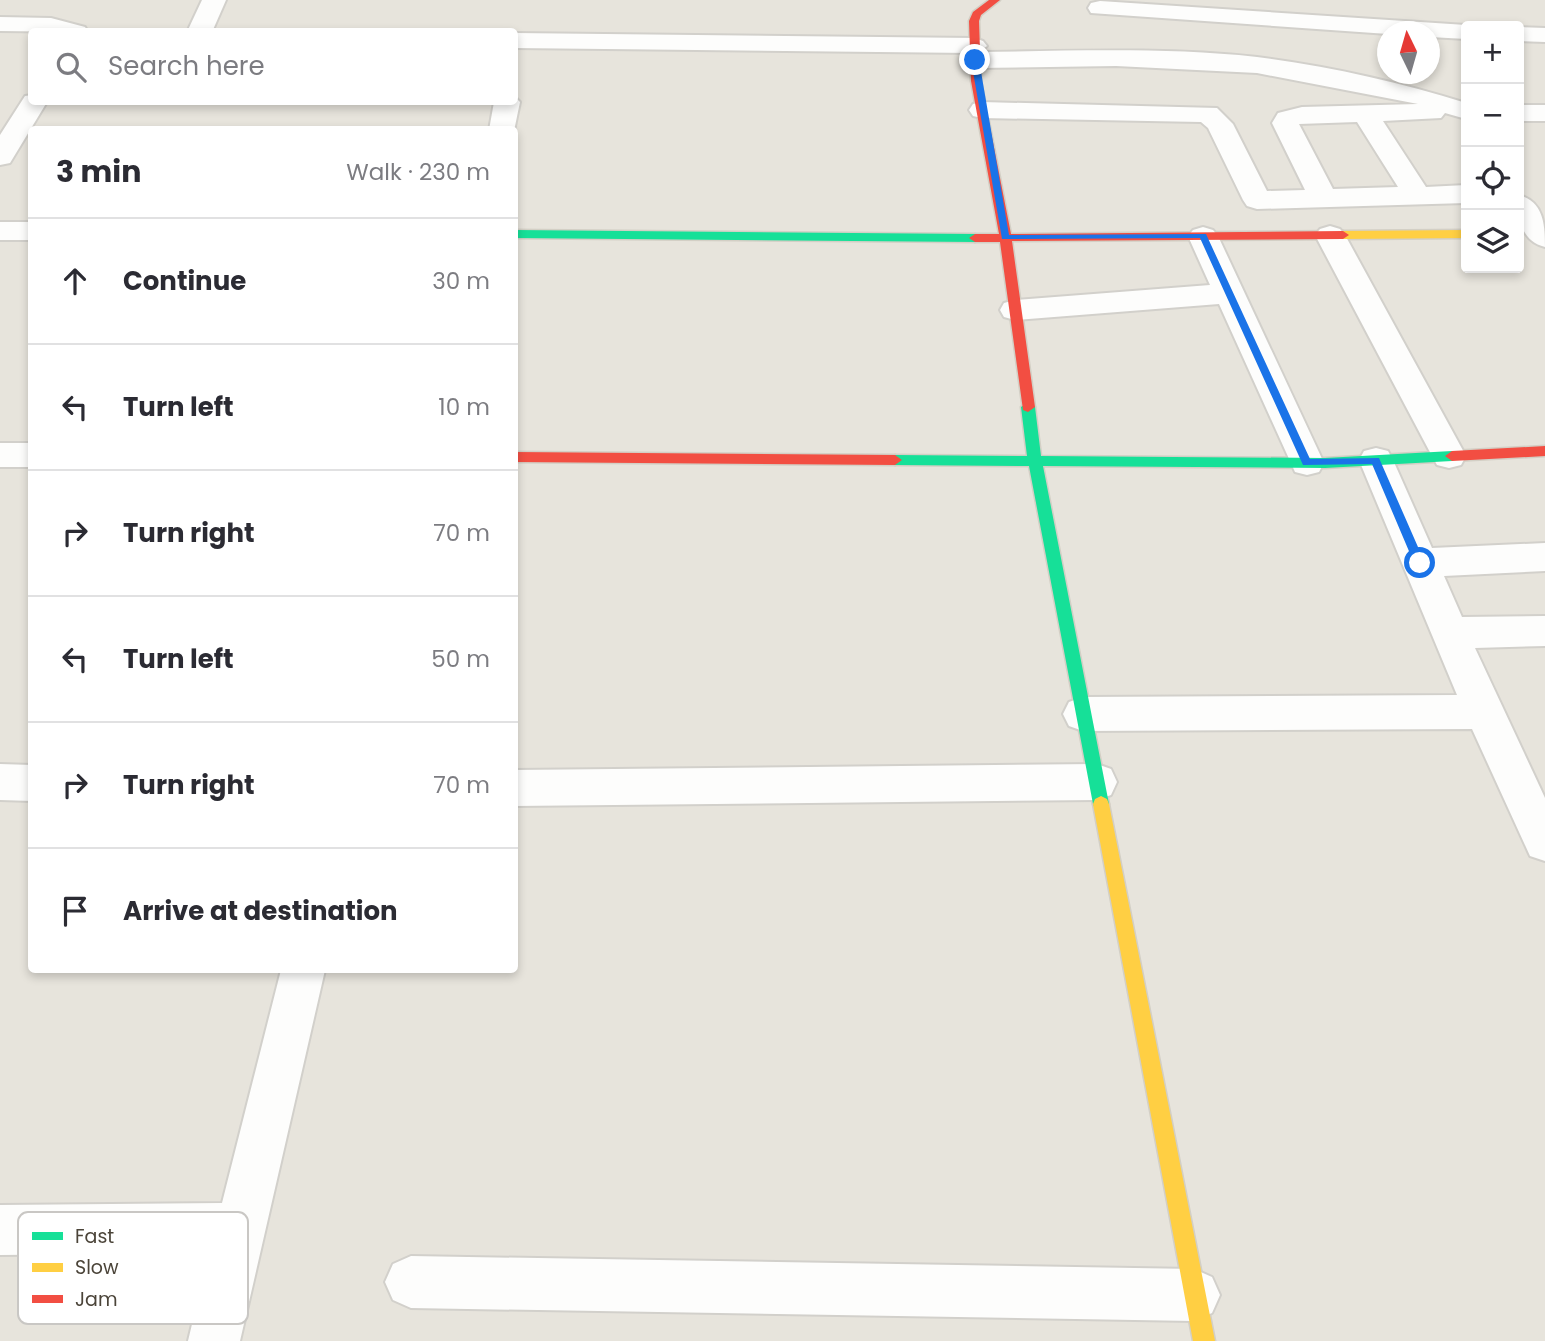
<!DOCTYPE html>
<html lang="en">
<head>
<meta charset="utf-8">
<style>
  :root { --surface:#fff; --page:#f2f2f3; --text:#2b2b33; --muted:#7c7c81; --line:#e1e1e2 }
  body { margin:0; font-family:Poppins,sans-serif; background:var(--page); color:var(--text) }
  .controls { position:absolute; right:21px; top:21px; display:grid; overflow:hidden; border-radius:7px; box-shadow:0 4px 10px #0003 }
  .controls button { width:63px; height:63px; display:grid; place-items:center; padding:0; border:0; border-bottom:2px solid var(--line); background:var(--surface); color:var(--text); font:35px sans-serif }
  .compass { position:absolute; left:1377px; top:21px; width:63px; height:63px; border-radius:50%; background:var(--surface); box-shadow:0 4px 10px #0003; rotate:355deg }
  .stop { position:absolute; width:21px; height:21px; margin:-16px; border:5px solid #1a73e8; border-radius:50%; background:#fff }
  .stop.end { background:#1a73e8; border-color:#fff; box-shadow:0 2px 7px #0008 }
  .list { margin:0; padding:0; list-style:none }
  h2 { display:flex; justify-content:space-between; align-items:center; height:91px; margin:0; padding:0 28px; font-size:30px }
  h2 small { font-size:23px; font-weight:400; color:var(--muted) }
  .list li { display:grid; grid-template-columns:46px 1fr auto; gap:21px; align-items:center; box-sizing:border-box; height:126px; padding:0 28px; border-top:2px solid var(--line) }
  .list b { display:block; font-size:26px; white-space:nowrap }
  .list em { font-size:23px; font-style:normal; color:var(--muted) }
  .icon { flex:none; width:38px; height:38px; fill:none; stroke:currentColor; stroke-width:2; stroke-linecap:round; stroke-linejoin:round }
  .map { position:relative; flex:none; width:1545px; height:1341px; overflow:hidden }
  .search { position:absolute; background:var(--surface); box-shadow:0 4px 10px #0003; left:28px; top:28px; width:490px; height:77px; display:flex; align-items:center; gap:18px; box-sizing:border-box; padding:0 24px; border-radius:7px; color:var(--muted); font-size:26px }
  .panel { position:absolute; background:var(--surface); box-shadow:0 4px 10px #0003; left:28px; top:126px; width:490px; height:847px; border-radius:7px }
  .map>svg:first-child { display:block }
  .residential { fill:#e7e4dc; fill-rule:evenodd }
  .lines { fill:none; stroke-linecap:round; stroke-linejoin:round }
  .street-casing { stroke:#d2d0cb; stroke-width:4 }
  .fast-casing { stroke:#d3cfc5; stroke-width:3 }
  .slow-casing { stroke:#d3cfc5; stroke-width:3 }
  .jam-casing { stroke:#d3cfc5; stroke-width:3 }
  .street { fill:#fdfdfc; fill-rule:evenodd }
  .fast { fill:#16e098; fill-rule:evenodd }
  .slow { fill:#ffcf43; fill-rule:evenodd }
  .jam { fill:#f24e42; fill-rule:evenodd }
  .route { fill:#1a73e8 }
  .key { fill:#fff; stroke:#c9c7c4; stroke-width:2 }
  .key-label { font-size:19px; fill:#4b4439 }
</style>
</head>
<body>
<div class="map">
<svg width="1545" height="1341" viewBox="0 0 1545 1341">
  <rect width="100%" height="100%" fill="#f4f2ee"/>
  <!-- residential -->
  <path class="residential" d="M0,0H1545V1341H0ZM1466,26H1519V268H1466ZM32,32H514V102H32ZM1388,32H1430V74H1388ZM32,130H514V970H32Z"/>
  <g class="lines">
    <!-- street casing -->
    <g class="street-casing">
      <path id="street" d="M202,0H226L212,32H187Z
        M1100,1L1466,25L1473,26H1466V39L1430,37V32H1388V34L1091,13L1088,8L1091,3Z
        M0,17L51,18L85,27L88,32L0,31Z
        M1519,27L1545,28V42L1519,41Z
        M514,33L974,38L983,41L987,46L979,52C1071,51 1165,47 1257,57C1328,66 1399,82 1466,103V119L1445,113L1441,118L1383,121L1426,187L1466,185V203L1257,209L1247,206L1243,200L1208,128L1201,122L982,118L973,116L969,110L973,104L982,102L1217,108L1233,124L1267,191L1305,190L1272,123L1278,113L1302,107L1418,104L1257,73L1116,66L975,68L966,65L962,60L971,53L514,48ZM1357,122L1398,187L1333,189L1299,124Z
        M32,95V102H47L10,163L0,165V135L25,96Z
        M514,96L520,102L514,131L489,130L494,102H514Z
        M1519,105H1545V121H1519Z
        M1519,195C1544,202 1545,225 1545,247C1520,241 1518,217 1519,195Z
        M0,222H32V240H0Z
        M1330,226L1340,229L1345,235L1466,456L1461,465L1449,468L1437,465L1432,456L1315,235L1320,229Z
        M1203,227L1213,230L1218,236L1324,463L1319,472L1307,475L1295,472L1219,304L1015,320L1004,317L1000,310L1004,303L1015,300L1210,285L1188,236L1193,230Z
        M0,443H32V467H0Z
        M1376,448L1388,451L1393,460L1432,548L1545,543V571L1444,576L1462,617L1545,616V646L1475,648L1545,798V861L1530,856L1472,729L1083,731L1069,726L1063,714L1069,702L1083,697L1457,695L1359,460L1364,451Z
        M0,764L32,765V801L0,800Z
        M1097,764L1111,769L1117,782L1111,795L1097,800L514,806V770Z
        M281,970H325L240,1341H188L209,1253L0,1255V1205L222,1203Z
        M411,1256L1194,1269L1212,1277L1220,1295L1212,1313L1194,1321L411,1308L393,1300L385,1282L393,1264Z"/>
    </g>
    <!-- fast casing -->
    <g class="fast-casing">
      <path id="fast" d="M514,230L975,234L981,238L975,242L514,238Z
        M1028,402L1035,407L1041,456L1325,458L1452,451L1459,456L1452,461L1325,468L1043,466L1109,804L1107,809L1101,812L1095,809L1093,804L1029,466L895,465L888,460L895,455L1027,456L1021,407Z"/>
    </g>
    <!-- slow casing -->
    <g class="slow-casing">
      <path id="slow" d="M1466,230V238L1343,239L1337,235L1343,231Z
        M1101,796L1107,799L1109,804L1215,1341H1193L1093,804L1095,799Z"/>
    </g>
    <!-- jam casing -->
    <g class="jam-casing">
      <path id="jam" d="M989,0H1000L981,15L979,21L981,81L1011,234L1343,231L1349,235L1343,239L1012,241L1035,407L1028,412L1023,410L1000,242H975L969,238L975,234H999L971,81L969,21L973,12Z
        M1545,446V456L1452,461L1445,456L1452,451Z
        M514,452L895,455L902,460L895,465L514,462Z"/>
    </g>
    <!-- street -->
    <use href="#street" class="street"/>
    <!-- fast -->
    <use href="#fast" class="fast"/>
    <!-- slow -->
    <use href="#slow" class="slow"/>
    <!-- jam -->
    <use href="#jam" class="jam"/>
  </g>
  <!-- route -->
  <path class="route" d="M975,58L979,60L1009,235L1206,234L1310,459L1379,458L1425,563L1423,566L1414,563L1372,464L1303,465L1200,238L1002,239L971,60Z"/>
  <!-- legend -->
  <rect x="18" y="1212" width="230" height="112" rx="10" class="key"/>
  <rect x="32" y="1232" width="31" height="8" fill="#16e098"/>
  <rect x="32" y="1263" width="31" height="9" fill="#ffcf43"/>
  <rect x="32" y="1295" width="31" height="8" fill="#f24e42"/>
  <g class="key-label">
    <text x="75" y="1243">Fast</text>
    <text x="75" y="1274">Slow</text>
    <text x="75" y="1306">Jam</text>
  </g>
</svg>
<div class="controls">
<button>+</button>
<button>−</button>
<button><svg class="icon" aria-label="locate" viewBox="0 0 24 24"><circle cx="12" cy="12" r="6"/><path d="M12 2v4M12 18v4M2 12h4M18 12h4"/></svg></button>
<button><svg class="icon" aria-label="layers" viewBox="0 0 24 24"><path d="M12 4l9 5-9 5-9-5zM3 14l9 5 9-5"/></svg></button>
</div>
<svg class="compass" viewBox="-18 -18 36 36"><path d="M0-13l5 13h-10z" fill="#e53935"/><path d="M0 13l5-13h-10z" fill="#7c7c81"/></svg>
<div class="stop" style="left:1420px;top:563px"></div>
<div class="stop end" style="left:975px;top:60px"></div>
<div class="search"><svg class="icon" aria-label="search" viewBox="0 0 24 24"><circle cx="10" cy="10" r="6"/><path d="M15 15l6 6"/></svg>Search here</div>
<section class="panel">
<h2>3 min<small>Walk · 230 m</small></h2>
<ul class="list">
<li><svg class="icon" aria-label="ahead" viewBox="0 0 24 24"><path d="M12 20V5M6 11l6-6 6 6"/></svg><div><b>Continue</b></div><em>30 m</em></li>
<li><svg class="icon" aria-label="left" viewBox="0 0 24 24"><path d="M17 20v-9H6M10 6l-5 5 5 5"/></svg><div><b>Turn left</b></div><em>10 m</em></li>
<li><svg class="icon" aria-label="right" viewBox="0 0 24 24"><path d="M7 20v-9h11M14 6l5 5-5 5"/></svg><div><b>Turn right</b></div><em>70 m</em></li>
<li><svg class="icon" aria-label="left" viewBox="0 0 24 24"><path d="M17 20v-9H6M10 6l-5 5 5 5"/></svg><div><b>Turn left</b></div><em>50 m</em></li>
<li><svg class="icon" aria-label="right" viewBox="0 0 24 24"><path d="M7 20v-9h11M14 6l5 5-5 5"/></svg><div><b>Turn right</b></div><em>70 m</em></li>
<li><svg class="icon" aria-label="arrive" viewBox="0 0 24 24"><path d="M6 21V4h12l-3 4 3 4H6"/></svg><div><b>Arrive at destination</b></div></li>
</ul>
</section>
</div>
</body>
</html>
